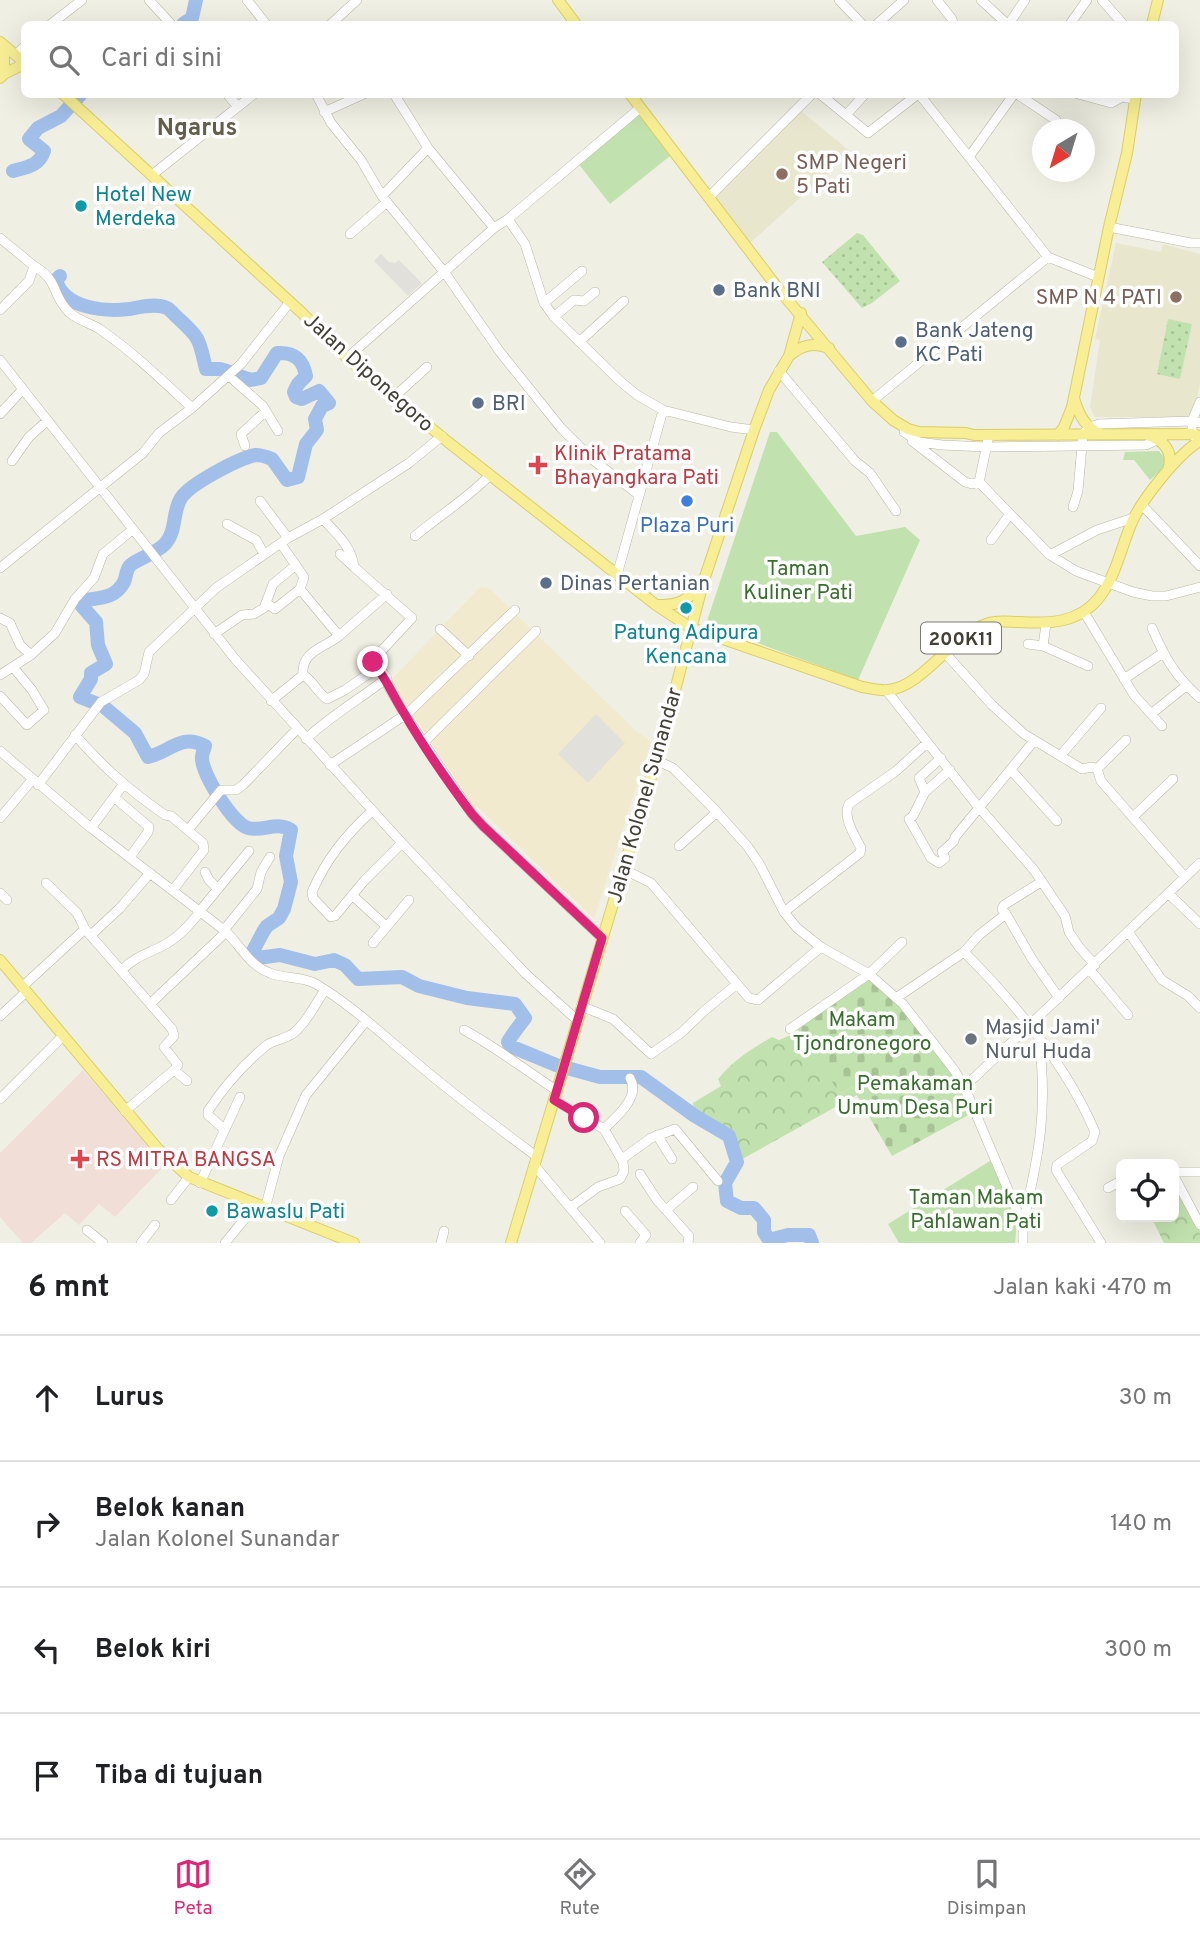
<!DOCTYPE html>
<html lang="id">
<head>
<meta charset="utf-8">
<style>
  :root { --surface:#fff; --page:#f2f2f2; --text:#202124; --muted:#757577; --line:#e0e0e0; --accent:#db2777 }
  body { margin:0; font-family:Overpass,sans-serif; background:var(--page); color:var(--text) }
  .controls { position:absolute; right:21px; bottom:21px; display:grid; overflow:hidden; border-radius:10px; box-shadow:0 7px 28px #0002 }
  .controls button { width:63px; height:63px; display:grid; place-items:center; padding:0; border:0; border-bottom:2px solid var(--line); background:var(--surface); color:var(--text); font:35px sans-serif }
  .compass { position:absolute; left:1032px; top:119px; width:63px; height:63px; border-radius:50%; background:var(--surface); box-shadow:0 7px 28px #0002; rotate:218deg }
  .stop { position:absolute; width:21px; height:21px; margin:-16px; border:5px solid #db2777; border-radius:50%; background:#fff }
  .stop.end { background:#db2777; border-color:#fff; box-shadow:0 2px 7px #0008 }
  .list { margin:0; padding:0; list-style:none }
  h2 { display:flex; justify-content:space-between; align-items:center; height:91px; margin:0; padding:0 28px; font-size:30px }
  h2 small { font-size:23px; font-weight:400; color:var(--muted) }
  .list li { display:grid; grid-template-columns:46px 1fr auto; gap:21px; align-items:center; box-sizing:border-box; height:126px; padding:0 28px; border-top:2px solid var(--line) }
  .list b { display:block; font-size:26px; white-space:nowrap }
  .list p { margin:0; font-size:23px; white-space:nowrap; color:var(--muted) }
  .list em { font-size:23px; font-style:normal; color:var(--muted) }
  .icon { flex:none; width:38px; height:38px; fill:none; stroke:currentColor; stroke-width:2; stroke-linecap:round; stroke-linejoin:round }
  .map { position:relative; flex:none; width:1200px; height:1243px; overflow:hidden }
  .search { position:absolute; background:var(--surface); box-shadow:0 7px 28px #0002; left:21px; right:21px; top:21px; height:77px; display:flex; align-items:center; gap:18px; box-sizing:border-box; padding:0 24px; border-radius:10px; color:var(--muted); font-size:26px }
  .sheet { height:595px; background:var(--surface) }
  nav { display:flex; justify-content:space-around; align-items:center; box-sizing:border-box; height:98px; border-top:2px solid var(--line); background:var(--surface); font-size:19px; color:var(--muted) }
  nav a { display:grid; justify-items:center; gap:4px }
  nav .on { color:var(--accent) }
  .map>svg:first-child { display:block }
  .commercial { fill:#f2eacf }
  .education { fill:#e9e6ce }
  .medical { fill:#f1dfd7 }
  .grass { fill:url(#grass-dots) }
  .forest { fill:url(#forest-crowns) }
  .cemetery { fill:url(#cemetery-stones) }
  .park { fill:#c1e2ae }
  .parking { fill:#e1e0db }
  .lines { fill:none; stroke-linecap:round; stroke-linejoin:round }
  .river { stroke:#a2bfea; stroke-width:14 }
  .minor-casing { stroke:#bbb8a7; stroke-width:10 }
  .major-casing { stroke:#dace67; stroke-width:12 }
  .minor { stroke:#fff; stroke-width:9 }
  .major { stroke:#f7ee95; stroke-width:10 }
  .route { stroke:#db2777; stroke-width:9 }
  .education-dot { fill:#8d6e63; stroke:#fff; stroke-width:2.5 }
  .culture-dot { fill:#0f9aa8; stroke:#fff; stroke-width:2.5 }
  .service-dot { fill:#5c6f8a; stroke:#fff; stroke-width:2.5 }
  .health-dot { fill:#e0444e; stroke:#fff; stroke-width:2.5 }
  .shop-dot { fill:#3f7fe0; stroke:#fff; stroke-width:2.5 }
  .worship-dot { fill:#6b7280; stroke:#fff; stroke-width:2.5 }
  .labels { text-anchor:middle; stroke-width:7; stroke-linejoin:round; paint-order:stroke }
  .shield { fill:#fff; stroke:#7b7971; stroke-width:2 }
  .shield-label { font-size:19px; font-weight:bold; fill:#423f34 }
  .education-label { font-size:21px; fill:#785e54; stroke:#fff; text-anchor:start }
  .culture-label { font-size:21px; fill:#0d838f; stroke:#fff; text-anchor:start }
  .service-label { font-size:21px; fill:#4e5e75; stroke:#fff; text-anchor:start }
  .street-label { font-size:21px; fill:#423f34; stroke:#fff }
  .health-label { font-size:21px; fill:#be3a42; stroke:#fff; text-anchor:start }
  .shop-label { font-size:21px; fill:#366cbe; stroke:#fff }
  .park-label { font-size:21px; fill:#386f2c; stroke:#fff }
  .worship-label { font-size:21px; fill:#5b616d; stroke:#fff; text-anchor:start }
  .quarter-label { font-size:24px; font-weight:bold; fill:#645f4c; stroke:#fff }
</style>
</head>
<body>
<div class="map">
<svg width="1200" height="1243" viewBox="0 0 1200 1243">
  <defs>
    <pattern id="grass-dots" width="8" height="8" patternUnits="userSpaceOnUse" patternTransform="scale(1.75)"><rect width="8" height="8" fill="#c1e2ae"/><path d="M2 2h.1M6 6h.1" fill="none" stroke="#a7c396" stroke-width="1.8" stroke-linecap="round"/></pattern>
    <pattern id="forest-crowns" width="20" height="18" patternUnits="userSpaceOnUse" patternTransform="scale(1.75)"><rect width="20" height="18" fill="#c1e2ae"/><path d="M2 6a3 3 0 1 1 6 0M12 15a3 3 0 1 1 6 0" fill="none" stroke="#a7c396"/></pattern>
    <pattern id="cemetery-stones" width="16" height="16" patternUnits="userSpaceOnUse" patternTransform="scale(1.75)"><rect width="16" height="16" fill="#c1e2ae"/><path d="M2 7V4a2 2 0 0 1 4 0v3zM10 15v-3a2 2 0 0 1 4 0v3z" fill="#a7c396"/></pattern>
  </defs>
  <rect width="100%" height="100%" fill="#f0efe3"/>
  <!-- commercial -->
  <path class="commercial" d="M483,587L490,589L636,731L651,741L594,919L478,807L475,809L393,684V678L479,588Z"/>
  <!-- education -->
  <path class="education" d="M801,111L851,152L750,243L714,197Z
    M1116,243L1161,252L1163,244L1200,254V383L1197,399L1188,417H1095L1090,407L1100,340L1095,339Z"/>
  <!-- medical -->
  <path class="medical" d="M83,1070L165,1165L115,1217L99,1204L79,1225L65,1213L31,1243H23L0,1217V1153Z"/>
  <!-- grass -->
  <path class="grass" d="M857,233L863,235L900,281L872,303L862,308L822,262Z
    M1168,319L1192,324L1180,379L1157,374Z"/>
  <!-- forest -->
  <path class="forest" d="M800,1031L840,1094L852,1087L857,1095L737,1162L729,1136L695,1116L693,1103L721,1086L718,1079C732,1061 751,1049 772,1037L779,1040Z
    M1174,1183L1200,1231V1243H1164L1151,1217H1174Z"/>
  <!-- cemetery -->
  <path class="cemetery" d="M869,974C913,1013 949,1060 976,1111L892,1156L852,1087L840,1094L796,1027Z"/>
  <!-- park -->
  <path class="park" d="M637,110L670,156L610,204L577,162Z
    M770,432H777L856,536L905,527L920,540L858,680L706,624Z
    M1159,451L1164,457V468L1150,480L1134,460H1123L1125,452Z
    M990,1161C1006,1191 1020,1208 1015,1243H899L888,1224Z"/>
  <!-- parking -->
  <path class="parking" d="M381,254L389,262L395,263L399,260L422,283L408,296L374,261Z
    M596,714L625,743L588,783L558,754Z"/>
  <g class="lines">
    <!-- river -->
    <path class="river" d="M183,24L192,18L196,0
      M13,171C27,167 39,166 44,151L29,139L38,128L61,116L81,94
      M60,276L56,280C63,308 104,312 129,309C140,307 156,303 167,308C171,310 175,316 179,319C201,339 199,340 206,369H220L230,372
      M236,375L251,380L261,378L277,353C294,352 303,359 306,376L298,384L294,392L296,397L302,399L319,391L329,403L322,406L315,419L317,430L306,444L298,477L287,480L272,459C267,457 261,455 256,455C239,458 190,484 181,498C172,512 177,531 165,544C157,553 132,561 129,567C126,571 126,578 124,582C114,600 99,597 81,601V605L96,622L98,645L106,664L91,673V679L80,697L103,706L135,733L148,757C171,752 180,733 205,746C204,750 202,753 202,757C201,773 233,824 248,828C263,832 276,821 291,830L286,856L291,882L284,909L279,918L267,926L263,932L252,953L257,958L280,955L315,964L334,960L345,965L358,979L402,977L419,986L467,998L515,1004L525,1018C519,1026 513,1033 508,1042L510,1046L556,1065L600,1077H641L695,1116L729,1136L737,1162L725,1183L727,1201L741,1208H754L764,1220V1232L769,1240L788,1235H809L812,1243"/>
    <!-- minor casing -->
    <g class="minor-casing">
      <path id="minor" d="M149,0L171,24
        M247,0L266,24
        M839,0L862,24
        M937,0L952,19L953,24
        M981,0L1006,23L1010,22L1025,0
        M1102,0L1123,24
        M51,24L82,0
        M331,24L357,0
        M877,24L904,0
        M1070,24L1087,0
        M16,55L24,47
        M227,94L238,107
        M316,94L331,123L361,160L382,196L445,273L500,352L561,428L593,460L639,495
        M394,94L428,148L494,228
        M820,94L868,133L918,94
        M919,94L1048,257
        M1017,94L1056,120
        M1078,94L1111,103L1122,97L1135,99
        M324,112L364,94
        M846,115L865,94
        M969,157L1014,94
        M152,175L254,94
        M382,196L428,148
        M709,197L812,94
        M508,219L525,244L544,303L554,317L620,381L637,395L663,410L731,427L754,430
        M1109,227L1191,243H1200
        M350,234L387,202
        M0,238L34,266L29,281L0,310
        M34,266C60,281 51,295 69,312C78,321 91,323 101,330C134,353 163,381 192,408
        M544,303L582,271
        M554,317L574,300L584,301L595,292
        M579,342L624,301
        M347,358L494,228L508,219L640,108
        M0,360L235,659L402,843L526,974L577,1020
        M779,371L855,461L870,473L896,511
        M229,376L263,406L278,431
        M394,397L427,367
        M872,401L1048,257L1098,277
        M0,414L23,389
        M904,432L919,442L942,445L986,447L1146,445L1163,437
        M989,435L979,482L1050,555L1076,571L1133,592L1152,596H1166L1200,587
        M1197,439L1192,434V421L1200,402
        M912,441L965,482L972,484L979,482
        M245,446L241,434L266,411
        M12,461L29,437L47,421
        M260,501L288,538
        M1142,505L1200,566
        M1073,507L1078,491L1083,434L1090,427L1099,424L1192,421L1200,423
        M323,519C336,533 352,547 354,567L412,618L373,660L387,678L388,686L405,715L472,814L483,826L602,938
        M227,524L256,540L264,554
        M415,536C440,515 468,498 490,475
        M991,540L1010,514
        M340,554L354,567
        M1050,555L1097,530L1133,518
        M0,568L143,453L159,433L192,408L241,364L290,302
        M617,575L663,410
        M266,603L275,609L300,589
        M1084,612L1134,695L1162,726
        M0,618L10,623L20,645L31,655L55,633L75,599L94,578L103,554L132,530
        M1046,624L1043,646L1088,666
        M1152,628C1165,658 1175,676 1200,698
        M440,629L469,656
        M214,634L242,615L254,614L264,608L273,584L296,565
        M339,636L387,594
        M1028,644L1043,646
        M945,653L992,705L1024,734L1082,769L1092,767L1097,769L1101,781L1185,877
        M0,675L31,655
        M303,675C314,681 317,693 327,699L345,690L378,667
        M1124,679L1163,653
        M886,690L976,804L1034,870L1065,916L1069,932L1079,947L1095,965
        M0,696L27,725L44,710L32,690L13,667
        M271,701L303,675C301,651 324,648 339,636L300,589L304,577L281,544
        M408,713L515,610
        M1151,714L1186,686
        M75,735C103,767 129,790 165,815L171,816L203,843L204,850L173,890
        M306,739C330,716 360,699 387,678
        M426,740L536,631
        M0,751L91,828L224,930C240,944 248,965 270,973C284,979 303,976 316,984C351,1005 382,1034 413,1060C453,1094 494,1125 536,1156
        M1061,755L1101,708
        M656,760L673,768L717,812L748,847L760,865L784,912L797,928L821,947L869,974L903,1004L955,1071L967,1093L1023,1225V1243
        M330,765L405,715
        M1097,769L1126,740
        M950,770L925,792L913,816L909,819L931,858L939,863L945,858L942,852L954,841L955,837L1034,741
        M1011,770L1057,821
        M38,785L101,702L139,680L144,674L149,652L216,588L288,538L323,519L409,463L442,436
        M925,792L919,778L941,758
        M114,797L149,827L148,832L130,857
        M372,811C346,835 326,859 312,892L313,898L331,917L335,916L364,881L402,843
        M1133,817L1173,779
        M0,818L32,780
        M91,828L123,785
        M188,830L221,790H236L243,785L297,729
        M679,846L717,812
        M623,869L651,883L749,998L758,1000L821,947
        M205,872L209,880L218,889
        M46,883L77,913L85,929L172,1029L174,1036L164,1047L178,1065L174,1070
        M0,893L7,900
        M1169,894L1200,924
        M352,895L386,926
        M199,912L249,851
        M784,912L860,853L861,848C855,836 842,817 849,804L896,771L927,743
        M1006,914L1032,959L1059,998
        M224,930L257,889L261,872L270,857
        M1129,933L1162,980L1188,996L1200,1008
        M91,935L120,908L150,873
        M373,943L409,900
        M964,952L979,935L1006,914L1002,909L1004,905L1041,882
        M122,970C135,956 150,953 166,944C180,936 190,924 200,912
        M1090,970L1128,1015
        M22,987L85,929
        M896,998L964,952C1016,1004 1066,1064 1095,1132L1092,1141L1057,1165L1056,1170L1101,1243
        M150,1004L226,932
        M581,1006L613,1019L651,1054L681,1033L704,1011L737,984
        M0,1016L26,992
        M790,1029L869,974L902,942
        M464,1030C496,1047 525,1070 556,1090
        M963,1086L975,1077L1200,863
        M0,1099L63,1036
        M554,1100L604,1129L623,1162L624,1171L620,1179L598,1187L571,1207
        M125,1111L174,1070L187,1081
        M224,1129L208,1115V1111C223,1088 245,1063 267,1045C276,1039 288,1039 296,1031C308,1020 316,1003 325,990
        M604,1129C617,1116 641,1097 630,1078
        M657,1135L672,1159
        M622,1159L651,1138L675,1129L718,1181
        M534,1165L600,1243
        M640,1174L657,1200L689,1236L688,1243
        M1174,1175L1178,1172H1200
        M1174,1176L1200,1225
        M200,1183L240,1097
        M1108,1188L1121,1181
        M171,1200L189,1177
        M265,1209L279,1156L306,1095L366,1021
        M666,1210L693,1187
        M625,1211L646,1235L640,1243
        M1023,1223C1039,1156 1048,1109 1039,1040
        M87,1230L103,1243
        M141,1243L155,1225
        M225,1243L256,1205
        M441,1243L444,1231"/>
    </g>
    <!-- major casing -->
    <g class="major-casing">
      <path id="major" d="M558,0L576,24
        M1152,24L1158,0
        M0,42L24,62
        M4,74V46
        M0,78L4,74L24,64
        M63,94L301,312L347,358L448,442L656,605L691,628L862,687C870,688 879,691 888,690C923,687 952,634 989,623C999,620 1010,622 1020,622C1049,624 1078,623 1098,599C1116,577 1121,547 1132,522C1142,499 1179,453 1200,441
        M630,94L780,291L872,401L893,420L908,429L919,432L966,433L974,435L1192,434L1200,436
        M789,356C802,345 813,342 829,348
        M1074,398C1078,413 1086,429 1101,434
        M1058,435L1064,427L1072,407L1109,227L1127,153L1136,94
        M1148,435C1165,441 1174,452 1168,470
        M658,605C678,606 688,600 701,585
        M0,960L158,1149L189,1177L354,1243
        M511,1243L661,744L703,583L754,430L769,390L789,356L801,313"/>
    </g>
    <!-- minor -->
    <use href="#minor" class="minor"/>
    <!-- major -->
    <use href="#major" class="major"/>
  </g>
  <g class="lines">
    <!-- route -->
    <path class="route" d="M373,662C386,678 393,696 404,713C424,748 448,782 472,814L483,826L602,938L554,1100L584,1118"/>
  </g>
  <!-- markers -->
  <g class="education-dot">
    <circle cx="782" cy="174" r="7"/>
    <circle cx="1176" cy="297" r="7"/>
  </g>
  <g class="culture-dot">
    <circle cx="81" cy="206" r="7"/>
    <circle cx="686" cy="608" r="7"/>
    <circle cx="212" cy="1211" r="7"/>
  </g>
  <g class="service-dot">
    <circle cx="719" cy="290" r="7"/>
    <circle cx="901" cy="342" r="7"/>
    <circle cx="478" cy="403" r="7"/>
    <circle cx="546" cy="583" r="7"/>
  </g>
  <g class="health-dot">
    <path d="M534.5 454.5h7v7h7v7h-7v7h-7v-7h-7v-7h7z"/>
    <path d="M76.5 1148.5h7v7h7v7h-7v7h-7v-7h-7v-7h7z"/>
  </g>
  <circle class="shop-dot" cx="687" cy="501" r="7"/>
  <circle class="worship-dot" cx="971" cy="1039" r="7"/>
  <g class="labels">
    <!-- shield labels -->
    <rect class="shield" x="921" y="622.5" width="80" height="31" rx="5"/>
    <g class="shield-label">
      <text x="961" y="645">200K11</text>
    </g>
    <!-- education labels -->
    <g class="education-label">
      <text x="796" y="169">SMP Negeri<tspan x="796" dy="24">5 Pati</tspan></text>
      <text x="1162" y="304" text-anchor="end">SMP N 4 PATI</text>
    </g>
    <!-- culture labels -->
    <g class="culture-label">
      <text x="95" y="201">Hotel New<tspan x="95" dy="24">Merdeka</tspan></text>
      <text x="686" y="639" text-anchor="middle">Patung Adipura<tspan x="686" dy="24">Kencana</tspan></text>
      <text x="226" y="1218">Bawaslu Pati</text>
    </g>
    <!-- service labels -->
    <g class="service-label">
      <text x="733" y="297">Bank BNI</text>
      <text x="915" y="337">Bank Jateng<tspan x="915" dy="24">KC Pati</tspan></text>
      <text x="492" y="410">BRI</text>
      <text x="560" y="590">Dinas Pertanian</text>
    </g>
    <!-- street labels -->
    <g class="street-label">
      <text transform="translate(369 372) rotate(42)" y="7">Jalan Diponegoro</text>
      <text transform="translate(644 795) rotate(-74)" y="7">Jalan Kolonel Sunandar</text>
    </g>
    <!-- health labels -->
    <g class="health-label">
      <text x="554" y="460">Klinik Pratama<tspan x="554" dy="24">Bhayangkara Pati</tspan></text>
      <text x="96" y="1166">RS MITRA BANGSA</text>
    </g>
    <!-- shop labels -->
    <g class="shop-label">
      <text x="687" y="532">Plaza Puri</text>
    </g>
    <!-- park labels -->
    <g class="park-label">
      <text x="798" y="575">Taman<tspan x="798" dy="24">Kuliner Pati</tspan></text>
      <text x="862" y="1026">Makam<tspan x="862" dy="24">Tjondronegoro</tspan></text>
      <text x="915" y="1090">Pemakaman<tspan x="915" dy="24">Umum Desa Puri</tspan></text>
      <text x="976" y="1204">Taman Makam<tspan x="976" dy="24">Pahlawan Pati</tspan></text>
    </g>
    <!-- worship labels -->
    <g class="worship-label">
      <text x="985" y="1034">Masjid Jami'<tspan x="985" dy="24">Nurul Huda</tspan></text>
    </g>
    <!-- quarter labels -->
    <g class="quarter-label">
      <text x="197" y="135">Ngarus</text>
    </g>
  </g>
</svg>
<div class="controls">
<button><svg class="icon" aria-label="locate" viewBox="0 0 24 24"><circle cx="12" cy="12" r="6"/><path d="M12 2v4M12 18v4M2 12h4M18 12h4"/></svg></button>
</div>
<svg class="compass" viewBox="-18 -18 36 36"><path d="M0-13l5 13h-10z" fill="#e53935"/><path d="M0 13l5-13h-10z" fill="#757577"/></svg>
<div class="stop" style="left:584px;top:1118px"></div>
<div class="stop end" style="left:373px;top:662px"></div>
<div class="search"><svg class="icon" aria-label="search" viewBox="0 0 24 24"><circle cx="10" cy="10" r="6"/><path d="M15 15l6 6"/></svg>Cari di sini</div>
</div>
<section class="sheet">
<h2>6 mnt<small>Jalan kaki · 470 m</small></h2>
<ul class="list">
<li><svg class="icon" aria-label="ahead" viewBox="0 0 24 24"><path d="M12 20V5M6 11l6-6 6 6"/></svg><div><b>Lurus</b></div><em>30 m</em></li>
<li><svg class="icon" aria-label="right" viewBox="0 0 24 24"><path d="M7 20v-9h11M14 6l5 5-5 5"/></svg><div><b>Belok kanan</b><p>Jalan Kolonel Sunandar</p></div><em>140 m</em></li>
<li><svg class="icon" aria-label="left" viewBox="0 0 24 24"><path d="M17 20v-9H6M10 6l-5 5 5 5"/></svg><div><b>Belok kiri</b></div><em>300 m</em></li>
<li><svg class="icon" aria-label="arrive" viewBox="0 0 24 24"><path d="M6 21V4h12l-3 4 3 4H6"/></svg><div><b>Tiba di tujuan</b></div></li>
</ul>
</section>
<nav>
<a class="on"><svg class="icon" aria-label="map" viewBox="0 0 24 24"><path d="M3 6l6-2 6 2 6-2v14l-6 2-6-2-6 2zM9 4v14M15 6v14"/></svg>Peta</a>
<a><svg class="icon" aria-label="directions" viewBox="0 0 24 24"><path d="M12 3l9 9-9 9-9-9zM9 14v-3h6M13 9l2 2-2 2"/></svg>Rute</a>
<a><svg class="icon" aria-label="saved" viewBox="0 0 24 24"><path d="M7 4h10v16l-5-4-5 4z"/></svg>Disimpan</a>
</nav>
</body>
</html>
